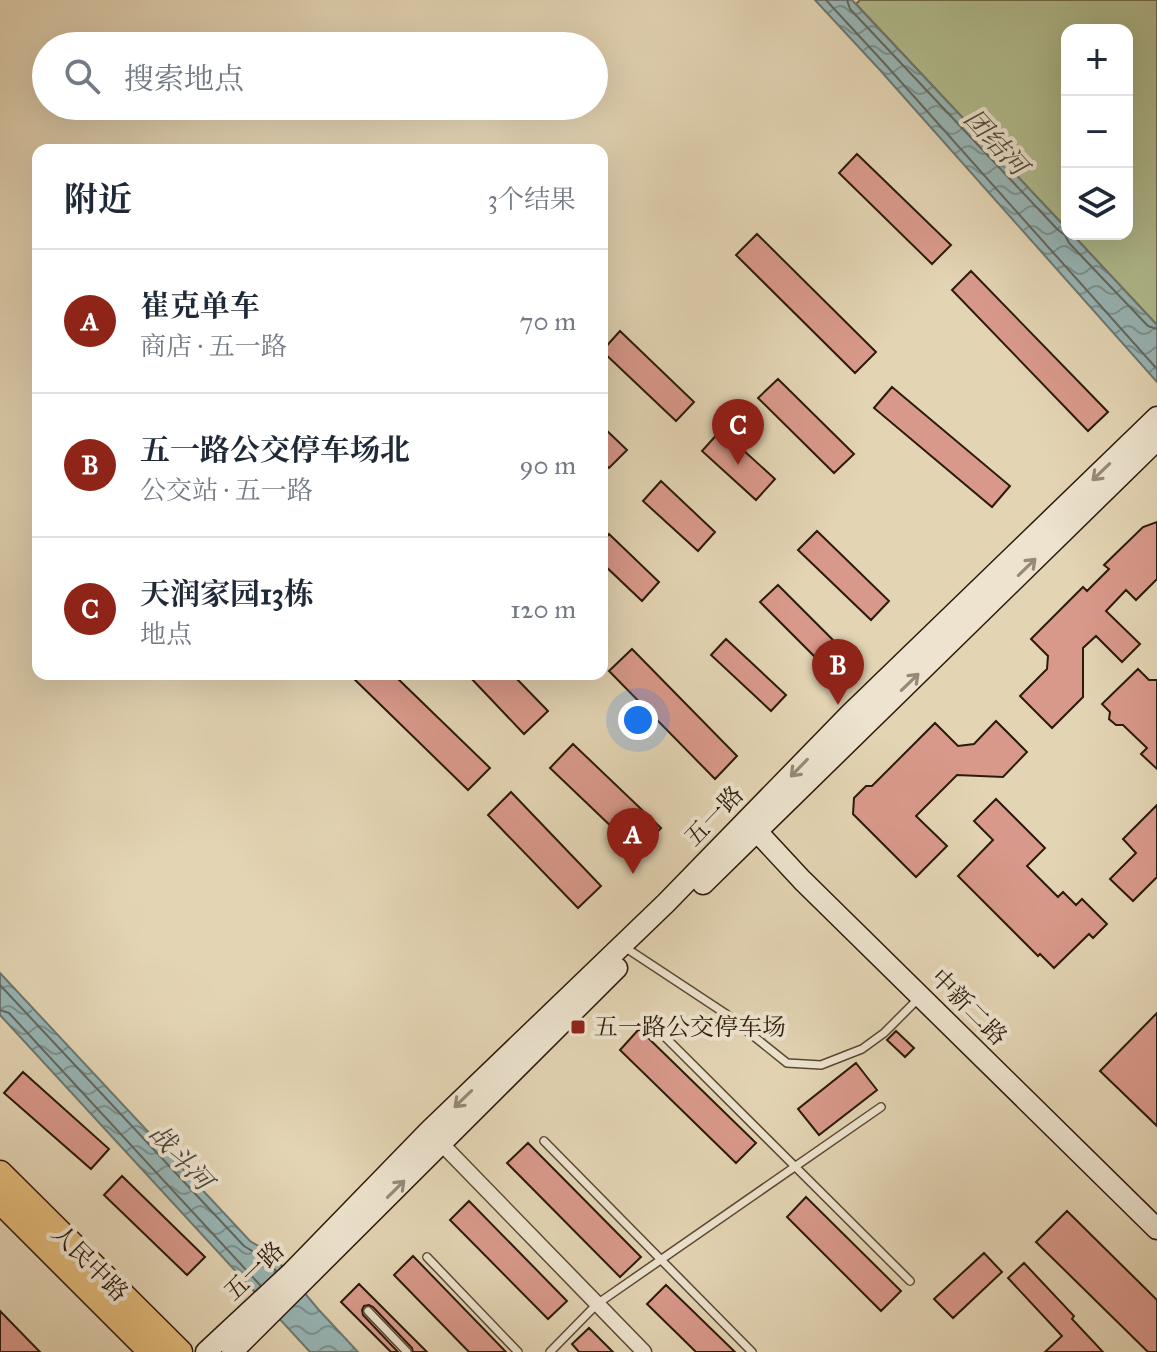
<!DOCTYPE html>
<html lang="zh">
<head>
<meta charset="utf-8">
<style>
  :root { --surface:#fff; --page:#f6f6f7; --text:#1f2937; --muted:#747a83; --line:#e0e1e3; --accent:#8f2418 }
  body { margin:0; font-family:"IM FELL Great Primer","Noto Serif SC",serif; background:var(--page); color:var(--text) }
  .controls { position:absolute; right:24px; top:24px; display:grid; overflow:hidden; border-radius:16px; box-shadow:0 8px 32px #0002 }
  .controls button { width:72px; height:72px; display:grid; place-items:center; padding:0; border:0; border-bottom:2px solid var(--line); background:var(--surface); color:var(--text); font:40px sans-serif }
  .you { position:absolute; left:638px; top:720px; width:28px; height:28px; margin:-20px; border:6px solid #fff; border-radius:50%; background:#1a73e8; box-shadow:0 0 0 12px #1a73e833 }
  .badge { display:grid; place-items:center; width:52px; height:52px; border-radius:50%; background:var(--accent); color:#fff; font-size:26px; font-weight:700 }
  .pin { position:absolute; translate:-50% -66px; filter:drop-shadow(0 2px 4px #0008) }
  .pin::after { content:''; position:absolute; top:42px; width:28px; height:24px; background:inherit; clip-path:polygon(0 0,100% 0,50% 100%) }
  .list { margin:0; padding:0; list-style:none }
  h2 { display:flex; justify-content:space-between; align-items:center; height:104px; margin:0; padding:0 32px; font-size:34px }
  h2 small { font-size:26px; font-weight:400; color:var(--muted) }
  .list li { display:grid; grid-template-columns:52px 1fr auto; gap:24px; align-items:center; box-sizing:border-box; height:144px; padding:0 32px; border-top:2px solid var(--line) }
  .list b { display:block; font-size:30px; white-space:nowrap }
  .list p { margin:0; font-size:26px; white-space:nowrap; color:var(--muted) }
  .list em { font-size:26px; font-style:normal; color:var(--muted) }
  .icon { flex:none; width:44px; height:44px; fill:none; stroke:currentColor; stroke-width:2; stroke-linecap:round; stroke-linejoin:round }
  .map { position:relative; flex:none; width:1157px; height:1352px; overflow:hidden }
  .search { position:absolute; background:var(--surface); box-shadow:0 8px 32px #0002; left:32px; top:32px; width:576px; height:88px; display:flex; align-items:center; gap:20px; box-sizing:border-box; padding:0 28px; border-radius:44px; color:var(--muted); font-size:30px }
  .panel { position:absolute; background:var(--surface); box-shadow:0 8px 32px #0002; left:32px; top:144px; width:576px; height:536px; border-radius:16px }
  .map>svg:first-child { display:block }
  .grass { fill:#b1bd8f; stroke:#6e6c4c; stroke-width:2 }
  .water { fill:url(#water-waves); stroke:#6d7871; stroke-width:2 }
  .lines { fill:none; stroke-linecap:round; stroke-linejoin:round }
  .shore { stroke:#626860; stroke-width:2 }
  .building { fill:#d9998a; stroke:#2c1a0a; stroke-width:2 }
  .lane-casing { stroke:#5a4834; stroke-width:10 }
  .street-casing { stroke:#5a4834; stroke-width:17 }
  .secondary-casing { stroke:#2c1a0a; stroke-width:23 }
  .primary-casing { stroke:#2c1a0a; stroke-width:27 }
  .lane { stroke:#ede3ce; stroke-width:7 }
  .street { stroke:#ede3ce; stroke-width:14 }
  .secondary { stroke:#ede3ce; stroke-width:20 }
  .primary { stroke:#e2ba7a; stroke-width:24 }
  .oneway { stroke:#968976 }
  .poi-dot { fill:#8f2418; stroke:#ede3ce; stroke-width:3 }
  .labels { text-anchor:middle; stroke-width:8; stroke-linejoin:round; paint-order:stroke }
  .street-label { font-size:24px; fill:#2c1a0a; stroke:#ede3ce }
  .poi-label { font-size:24px; fill:#2c1a0a; stroke:#ede3ce; text-anchor:start }
  .water-label { font-size:26px; font-style:italic; fill:#4c493e; stroke:#ede3ce }
</style>
</head>
<body>
<div class="map">
<svg width="1157" height="1352" viewBox="0 0 1157 1352">
  <defs>
    <pattern id="water-waves" width="16" height="10" patternUnits="userSpaceOnUse" patternTransform="scale(2)"><rect width="16" height="10" fill="#98b6b6"/><path d="M0 5q4-4 8 0t8 0" fill="none" stroke="#7c9392"/></pattern>
  </defs>
  <rect width="100%" height="100%" fill="#e3d4b3"/>
  <filter id="stains"><feTurbulence type="fractalNoise" baseFrequency=".0025" numOctaves="4"/><feColorMatrix values="0 0 0 0 .2 0 0 0 0 .09 0 0 0 0 .02 0 0 0 .5 -.17"/></filter>
  <radialGradient id="worn" r=".72"><stop offset=".6" stop-color="#630" stop-opacity="0"/><stop offset="1" stop-color="#630" stop-opacity=".3"/></radialGradient>
  <!-- grass -->
  <path class="grass" d="M860,0H1157V325L1072,234H1127V30H1067V229L856,4Z"/>
  <!-- water -->
  <path class="water" d="M815,0H852L1067,229V234H1072L1157,325V382L879,69Z
    M0,973L250,1241L272,1254L318,1309L358,1352H310L0,1015Z"/>
  <g class="lines">
    <!-- shore -->
    <path class="shore" d="M826,0L885,64L1157,369
      M847,0L850,9L1058,230L1065,235L1069,243L1148,326L1157,329
      M0,985L244,1246L267,1260L276,1271
      M0,1010L9,1013L260,1285"/>
  </g>
  <!-- building -->
  <path class="building" d="M857,154L951,245L932,264L839,173Z
    M757,234L876,352L855,373L736,255Z
    M971,271L1108,412L1088,431L952,290Z
    M620,331L694,402L676,421L602,351Z
    M778,379L854,454L834,473L758,398Z
    M892,387L1010,486L992,507L874,408Z
    M602,426L627,450L609,468L602,462Z
    M721,430L775,479L756,500L702,451Z
    M661,481L715,532L698,551L643,501Z
    M1157,522V579L1136,600L1126,590L1106,611L1140,644L1122,662L1096,636L1083,648V697L1052,728L1020,696L1047,669L1048,656L1031,639L1083,587L1087,591L1109,569L1104,565L1143,527Z
    M817,531L889,601L871,620L798,550Z
    M609,534L659,582L642,601L602,563V542Z
    M778,585L836,643L818,660L760,602Z
    M726,639L786,695L771,711L711,655Z
    M632,649L737,756L715,779L609,671Z
    M1138,669L1149,680H1157V769L1141,754L1147,748L1123,725H1116L1109,719L1110,712L1102,704Z
    M349,674H393L490,768L468,790Z
    M467,674H512L548,711L524,734Z
    M996,721L1027,752L1003,777L957,775L916,816L947,846L916,877L853,814L854,798L866,786H872L935,723L958,746L974,744Z
    M573,744L661,828L638,852L550,768Z
    M511,792L601,886L578,908L488,815Z
    M996,799L1045,848L1027,866L1058,897L1063,892L1076,905L1082,899L1107,924L1093,938L1089,934L1054,968L1040,954L1038,956L958,876L993,840L974,821Z
    M1157,805V877L1133,901L1110,879L1136,853L1123,839Z
    M1157,1013V1126L1100,1071Z
    M639,1029L756,1143L736,1163L620,1050Z
    M896,1031L914,1048L905,1057L887,1040Z
    M856,1063L877,1090L819,1135L798,1109Z
    M23,1072L109,1149L91,1169L4,1093Z
    M528,1143L641,1257L620,1277L507,1163Z
    M122,1176L205,1257L187,1275L104,1195Z
    M806,1197L901,1291L881,1311L787,1217Z
    M469,1201L567,1301L548,1319L450,1220Z
    M1067,1211L1157,1300V1352H1148L1036,1242Z
    M984,1253L1002,1272L953,1318L934,1299Z
    M413,1256L506,1352H469L394,1275Z
    M1024,1263L1074,1316L1072,1319L1103,1352H1045L1062,1336L1008,1278Z
    M359,1284L427,1352H413L412,1348L373,1307L369,1305L364,1306L362,1310L363,1315L398,1352H391L341,1302Z
    M666,1285L735,1352H696L647,1304Z
    M0,1311L40,1352H0Z
    M589,1328L613,1352H579L572,1344Z"/>
  <g class="lines">
    <!-- lane casing -->
    <g class="lane-casing">
      <path id="lane" d="M623,946L726,1014L787,1063L821,1065L862,1049L884,1033L919,998
        M655,1027L910,1281
        M544,1141L752,1352
        M427,1257L518,1352
        M368,1311L407,1352
        M550,1352L597,1304L881,1107"/>
    </g>
    <!-- street casing -->
    <g class="street-casing">
      <path id="street" d="M435,1137L644,1352"/>
    </g>
    <!-- secondary casing -->
    <g class="secondary-casing">
      <path id="secondary" d="M749,823L802,880L1157,1229
        M703,884L1157,440
        M206,1352L292,1272L429,1131L666,903L850,714L1157,417
        M232,1352L617,968"/>
    </g>
    <!-- primary casing -->
    <g class="primary-casing">
      <path id="primary" d="M0,1173L180,1352
        M0,1201L151,1352"/>
    </g>
    <!-- lane -->
    <use href="#lane" class="lane"/>
    <!-- street -->
    <use href="#street" class="street"/>
    <!-- secondary -->
    <use href="#secondary" class="secondary"/>
    <!-- primary -->
    <use href="#primary" class="primary"/>
  </g>
  <!-- one-way arrows -->
  <defs><path id="oneway-shaft" d="M-6 0H5M1.5-3L5.5 0L1.5 3" fill="none" stroke-width="1.6" stroke-linecap="round" stroke-linejoin="round" transform="scale(2)"/></defs>
  <g class="oneway">
    <use href="#oneway-shaft" transform="translate(1101 472) rotate(136)"/>
    <use href="#oneway-shaft" transform="translate(1027 567) rotate(-44)"/>
    <use href="#oneway-shaft" transform="translate(910 682) rotate(-44)"/>
    <use href="#oneway-shaft" transform="translate(799 768) rotate(134)"/>
    <use href="#oneway-shaft" transform="translate(463 1099) rotate(136)"/>
    <use href="#oneway-shaft" transform="translate(396 1189) rotate(-45)"/>
  </g>
  <!-- markers -->
  <rect class="poi-dot" x="570" y="1019" width="16" height="16" rx="4"/>
  <g class="labels">
    <!-- street labels -->
    <g class="street-label">
      <text transform="translate(714 816) rotate(-46)" y="8">五一路</text>
      <text transform="translate(969 1007) rotate(45)" y="8">中新二路</text>
      <text transform="translate(90 1263) rotate(45)" y="8">人民中路</text>
      <text transform="translate(254 1271) rotate(-44)" y="8">五一路</text>
    </g>
    <!-- poi labels -->
    <g class="poi-label">
      <text x="594" y="1035">五一路公交停车场</text>
    </g>
    <!-- water labels -->
    <g class="water-label">
      <text transform="translate(996 142) rotate(47)" y="9">团结河</text>
      <text transform="translate(181 1157) rotate(47)" y="9">战斗河</text>
    </g>
  </g>
  <rect width="100%" height="100%" filter="url(#stains)"/>
  <rect width="100%" height="100%" fill="url(#worn)"/>
</svg>
<div class="controls">
<button>+</button>
<button>−</button>
<button><svg class="icon" aria-label="layers" viewBox="0 0 24 24"><path d="M12 4l9 5-9 5-9-5zM3 14l9 5 9-5"/></svg></button>
</div>
<div class="you"></div>
<div class="pin badge" style="left:633px;top:874px">A</div>
<div class="pin badge" style="left:838px;top:705px">B</div>
<div class="pin badge" style="left:738px;top:465px">C</div>
<div class="search"><svg class="icon" aria-label="search" viewBox="0 0 24 24"><circle cx="10" cy="10" r="6"/><path d="M15 15l6 6"/></svg>搜索地点</div>
<section class="panel">
<h2>附近<small>3个结果</small></h2>
<ul class="list">
<li><span class="badge">A</span><div><b>崔克单车</b><p>商店 · 五一路</p></div><em>70 m</em></li>
<li><span class="badge">B</span><div><b>五一路公交停车场北</b><p>公交站 · 五一路</p></div><em>90 m</em></li>
<li><span class="badge">C</span><div><b>天润家园13栋</b><p>地点</p></div><em>120 m</em></li>
</ul>
</section>
</div>
</body>
</html>
